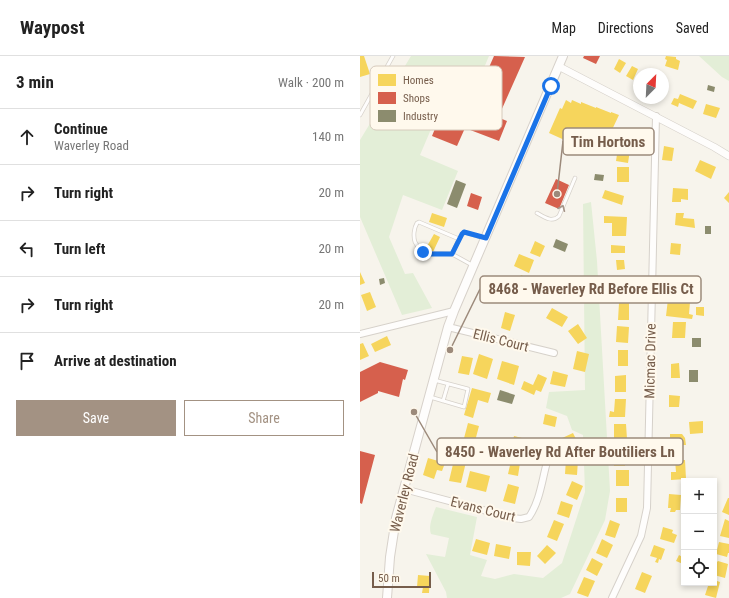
<!DOCTYPE html>
<html lang="en">
<head>
<meta charset="utf-8">
<style>
  :root { --surface:#fff; --page:#f2f2f2; --text:#222; --muted:#767676; --line:#e0e0e0; --accent:#a39283 }
  body { margin:0; font-family:"Roboto Condensed",sans-serif; background:var(--page); color:var(--text) }
  .controls { position:absolute; right:12px; bottom:12px; display:grid; overflow:hidden; border-radius:0px; box-shadow:0 2px 6px #0003 }
  .controls button { width:36px; height:36px; display:grid; place-items:center; padding:0; border:0; border-bottom:1px solid var(--line); background:var(--surface); color:var(--text); font:20px sans-serif }
  .compass { position:absolute; left:273px; top:12px; width:36px; height:36px; border-radius:50%; background:var(--surface); box-shadow:0 2px 6px #0003; rotate:24deg }
  .scale { position:absolute; left:12px; bottom:10px; width:59px; box-sizing:border-box; padding-left:4px; border:2px solid #765d4b; border-top:0; font-size:11px; line-height:14px; white-space:nowrap; color:#765d4b; -webkit-text-stroke:3px #fff9ed; paint-order:stroke }
  .stop { position:absolute; width:12px; height:12px; margin:-9px; border:3px solid #1a73e8; border-radius:50%; background:#fff }
  .stop.end { background:#1a73e8; border-color:#fff; box-shadow:0 1px 4px #0008 }
  .list { margin:0; padding:0; list-style:none }
  h2 { display:flex; justify-content:space-between; align-items:center; height:52px; margin:0; padding:0 16px; font-size:17px }
  h2 small { font-size:13px; font-weight:400; color:var(--muted) }
  .list li { display:grid; grid-template-columns:26px 1fr auto; gap:12px; align-items:center; box-sizing:border-box; height:56px; padding:0 16px; border-top:1px solid var(--line) }
  .list b { display:block; font-size:15px; white-space:nowrap }
  .list p { margin:0; font-size:13px; white-space:nowrap; color:var(--muted) }
  .list em { font-size:13px; font-style:normal; color:var(--muted) }
  .actions { display:flex; gap:8px; padding:12px 16px }
  .actions a { flex:1; padding:9px 0; border:1px solid var(--accent); border-radius:0px; text-align:center; font-size:14px; color:var(--accent) }
  .actions .main { background:var(--accent); color:#fff }
  .icon { flex:none; width:22px; height:22px; fill:none; stroke:currentColor; stroke-width:2; stroke-linecap:round; stroke-linejoin:round }
  .map { position:relative; flex:none; width:369px; height:542px; overflow:hidden }
  header { display:flex; align-items:center; gap:24px; box-sizing:border-box; height:56px; padding:0 20px; background:var(--surface); border-bottom:1px solid var(--line) }
  header strong { font-size:19px }
  nav { display:flex; gap:22px; margin-inline-start:auto; font-size:14px }
  main { display:flex }
  aside { flex:1; background:var(--surface) }
  .map>svg:first-child { display:block }
  .green { fill:#e3eed7 }
  .homes { fill:#f6d55c }
  .shops { fill:#d6604d }
  .industry { fill:#8c8c6e }
  .lines { fill:none; stroke-linecap:round; stroke-linejoin:round }
  .service-casing { stroke:#d6d1ca; stroke-width:4.5 }
  .minor-casing { stroke:#d6d1ca; stroke-width:8 }
  .tertiary-casing { stroke:#d6d1ca; stroke-width:8 }
  .secondary-casing { stroke:#d7d1ca; stroke-width:10 }
  .service { stroke:#fefdfc; stroke-width:3 }
  .minor { stroke:#fefdfc; stroke-width:6 }
  .tertiary { stroke:#fefdfc; stroke-width:7 }
  .secondary { stroke:#fefdfc; stroke-width:8 }
  .oneway { stroke:#a69589 }
  .route { stroke:#1a73e8; stroke-width:5 }
  .labels { text-anchor:middle; stroke-width:4; stroke-linejoin:round; paint-order:stroke }
  .street-label { font-size:14px; fill:#765d4b; stroke:#fff9ed }
  .key { fill:#fff9ed; stroke:#d6cabc; stroke-width:1 }
  .key-label { font-size:11px; fill:#765d4b }
  .leader { fill:none; stroke:#9c8a7b; stroke-width:1.5 }
  .callout-dot { fill:#9c8a7b; stroke:#fff9ed; stroke-width:1.5 }
  .callout { fill:#fff9ed; stroke:#9c8a7b; stroke-width:1.5 }
  .callout-label { font-size:15px; text-anchor:middle; font-weight:bold; fill:#765d4b }
</style>
</head>
<body>
<header>
<strong>Waypost</strong>
<nav><a>Map</a><a>Directions</a><a>Saved</a></nav>
</header>
<main>
<aside>
<h2>3 min<small>Walk · 200 m</small></h2>
<ul class="list">
<li><svg class="icon" aria-label="ahead" viewBox="0 0 24 24"><path d="M12 20V5M6 11l6-6 6 6"/></svg><div><b>Continue</b><p>Waverley Road</p></div><em>140 m</em></li>
<li><svg class="icon" aria-label="right" viewBox="0 0 24 24"><path d="M7 20v-9h11M14 6l5 5-5 5"/></svg><div><b>Turn right</b></div><em>20 m</em></li>
<li><svg class="icon" aria-label="left" viewBox="0 0 24 24"><path d="M17 20v-9H6M10 6l-5 5 5 5"/></svg><div><b>Turn left</b></div><em>20 m</em></li>
<li><svg class="icon" aria-label="right" viewBox="0 0 24 24"><path d="M7 20v-9h11M14 6l5 5-5 5"/></svg><div><b>Turn right</b></div><em>20 m</em></li>
<li><svg class="icon" aria-label="arrive" viewBox="0 0 24 24"><path d="M6 21V4h12l-3 4 3 4H6"/></svg><div><b>Arrive at destination</b></div></li>
</ul>
<div class="actions"><a class="main">Save</a><a>Share</a></div>
</aside>
<div class="map">
<svg width="369" height="542" viewBox="0 0 369 542">
  <rect width="100%" height="100%" fill="#f7f4ec"/>
  <!-- green -->
  <path class="green" d="M51,0H129L109,47L86,38L60,99L98,115L82,154L43,139L29,181L45,218L53,217L72,252L42,259L0,161V84Z
    M339,0H369V25L362,21Z
    M231,146L237,205L250,435L245,464L210,538L201,542H87L86,536L66,498L85,501L89,482L71,478C68,470 73,459 76,451L117,461L110,499L127,504L121,520L135,523L154,518L183,522L202,507L225,436L223,379L212,374L207,360L186,352L189,336L225,334L223,148Z"/>
  <!-- homes -->
  <path class="homes" d="M0,0H4L10,18L0,21Z
    M306,0L316,1V3L320,5L318,14L305,10L307,4L305,3Z
    M259,3L266,7L260,17L254,13Z
    M272,10L278,13L273,24L266,20Z
    M320,38L337,45L333,53L319,47L318,51L311,48L314,42L318,43Z
    M206,44L211,47L212,44L221,48V46L236,52V51L251,57V56L259,59L250,78L257,82L251,96L234,88L231,96L189,77L200,52L202,53Z
    M346,48L360,52L356,62L343,58Z
    M304,90L314,92L312,105L302,104Z
    M258,92L270,94L268,107L256,105Z
    M340,104L356,111L351,123L335,115Z
    M257,111H269V126H257Z
    M313,132L328,133V144L321,143V146H312Z
    M245,134L264,140L262,149L242,142Z
    M369,136V147L364,142Z
    M72,157L87,162L84,171L69,166Z
    M316,157H324L323,162L334,163L335,172L315,169Z
    M244,160L267,161L266,180H252V167H244Z
    M74,178L80,181L73,196L66,192Z
    M175,185L185,190L180,201L170,197Z
    M311,187L321,188L320,199L310,198Z
    M251,189L265,190V197H251Z
    M159,198L174,204L169,217L154,210Z
    M256,204H264L265,213L257,214Z
    M0,216L5,227L0,229Z
    M161,219L177,226L172,237L156,230Z
    M131,229L144,236L139,247L125,241Z
    M10,236L16,251L7,255L1,239Z
    M308,243L330,246L329,258L333,259L332,263L306,260Z
    M259,247H269V264H258Z
    M336,251H344V260L336,259Z
    M192,252L208,261L202,271L186,262Z
    M145,256L155,259L150,275L141,272Z
    M313,266H326L325,282H312Z
    M218,268L227,282L218,288L208,275Z
    M257,270L269,271L268,287L256,286Z
    M27,280L31,289L15,296L11,288Z
    M3,287L9,300L0,304V288Z
    M258,294H268V310H258Z
    M217,295L229,298L225,316L213,313Z
    M119,298L133,303L127,323L113,318Z
    M102,300L113,302L109,319L98,317Z
    M142,305L159,310L154,329L137,323Z
    M319,307L320,322H311V308Z
    M193,315L208,319L205,331L190,328Z
    M178,318L187,322L181,336L176,334L174,339L161,333L164,325L173,329Z
    M266,319V336H255V320Z
    M112,332L131,337L128,347L118,344L113,362L104,359Z
    M309,339L320,340L319,351H309Z
    M255,343H266L265,361H249L250,355L254,356Z
    M185,358L197,361L195,371L183,368Z
    M343,365V377L330,378L329,366Z
    M108,367L119,370L114,389L103,386Z
    M254,368H266L267,383H254Z
    M213,377L221,393L209,399L200,383Z
    M310,378H322L325,382L326,389H322V394H305V385H310Z
    M154,380L166,383L162,400L150,397Z
    M253,392H264L265,410H254Z
    M68,402L85,407L82,415L77,414L74,423L63,419Z
    M206,403L218,404L217,419L205,418Z
    M94,404L106,406L101,427L89,425Z
    M315,404H325L326,423L311,424V416H316Z
    M151,405L160,407L158,420L148,418Z
    M256,414H269V430H256Z
    M110,415L130,420L126,436L106,431Z
    M212,425L223,430L217,444L206,439Z
    M148,428L159,431L155,448L143,445Z
    M309,438L321,439L320,454H316L315,456H310L311,452H308Z
    M256,442H267V456H256Z
    M368,442H369V459L362,456Z
    M201,445L213,449L209,462L197,458Z
    M365,463L369,465V482L360,480Z
    M194,464L204,468L197,485L187,481Z
    M250,464L260,468L255,482L245,479Z
    M303,471L313,474L312,477L317,479L314,487L300,483Z
    M116,483L130,487L127,499L112,495Z
    M242,483L253,489L247,502L236,497Z
    M359,486L369,488V497H368L367,501L356,498Z
    M136,488L151,491L149,503L134,500Z
    M187,489L196,497L185,508L177,500Z
    M294,489L305,493L301,504L299,503L298,507L295,506L297,502L290,500Z
    M157,496H171L170,510L157,509Z
    M319,499L324,502L323,508L316,505Z
    M232,502L243,508L237,520L226,514Z
    M358,505L368,508L365,522L354,519L355,508Z
    M282,516L292,520L285,537L275,533Z
    M58,519L70,520L69,537H62L63,531H57Z
    M224,521L235,525L228,541L217,537Z
    M354,524L360,526L356,542L345,539L349,527H354Z"/>
  <!-- shops -->
  <path class="shops" d="M134,0L165,1L141,55L115,43Z
    M224,0H240L236,8L223,2Z
    M88,41L147,65L139,85L105,72L97,90L72,80Z
    M196,123L209,129L199,153L185,147Z
    M111,137L122,141L118,154L107,150Z
    M20,306L48,314L45,324L43,323L39,341L18,335V337L0,346V316Z
    M0,395L15,399L2,448L0,447Z"/>
  <!-- industry -->
  <path class="industry" d="M348,29L355,31L354,36L347,34Z
    M235,118L244,119L243,125L234,124Z
    M96,124L106,128L97,152L87,148Z
    M345,170H351V178H345Z
    M196,183L208,188L205,196L193,191Z
    M24,222L25,227L20,229L19,223Z
    M332,282H341V291H332Z
    M329,314H338V326H329Z
    M140,334L155,339L152,348L137,344Z"/>
  <g class="lines">
    <!-- service casing -->
    <g class="service-casing">
      <path id="service" d="M0,59L33,0
        M177,157C184,161 192,167 199,160L215,122
        M99,183L92,198L112,209
        M92,198C77,196 63,202 55,186C53,180 54,172 57,167L59,166L99,183L104,176L124,182
        M70,341L104,351L108,333L74,324
        M83,345L88,328"/>
    </g>
    <!-- minor casing -->
    <g class="minor-casing">
      <path id="minor" d="M88,271L194,297
        M0,278L94,255
        M44,433L153,462L161,463L169,461C180,445 182,424 187,406
        M252,542L281,480L287,452L296,60"/>
    </g>
    <!-- tertiary casing -->
    <g class="tertiary-casing">
      <path id="tertiary" d="M200,11L354,91L369,100"/>
    </g>
    <!-- secondary casing -->
    <g class="secondary-casing">
      <path id="secondary" d="M27,542L30,501L36,462L88,271L94,255L203,0"/>
    </g>
    <!-- service -->
    <use href="#service" class="service"/>
    <!-- minor -->
    <use href="#minor" class="minor"/>
    <!-- tertiary -->
    <use href="#tertiary" class="tertiary"/>
    <!-- secondary -->
    <use href="#secondary" class="secondary"/>
  </g>
  <!-- one-way arrows -->
  <defs><path id="oneway-chevron" d="M-2-3.5L2.5 0L-2 3.5" fill="none" stroke-width="1.6" stroke-linecap="round" stroke-linejoin="round"/></defs>
  <use class="oneway" href="#oneway-chevron" transform="translate(202 152) rotate(-67)"/>
  <g class="lines">
    <!-- route -->
    <path class="route" d="M63,196L70,198H92L102,178L104,176L126,182L191,30"/>
  </g>
  <g class="labels">
    <!-- street labels -->
    <g class="street-label">
      <text transform="translate(141 284) rotate(14)" y="5">Ellis Court</text>
      <text transform="translate(290 305) rotate(-89)" y="5">Micmac Drive</text>
      <text transform="translate(44 437) rotate(-76)" y="5">Waverley Road</text>
      <text transform="translate(123 453) rotate(14)" y="5">Evans Court</text>
    </g>
  </g>
  <!-- legend -->
  <rect x="10" y="10" width="132" height="64" rx="6" class="key"/>
  <rect x="18" y="18" width="18" height="12" fill="#f6d55c"/>
  <rect x="18" y="36" width="18" height="12" fill="#d6604d"/>
  <rect x="18" y="54" width="18" height="12" fill="#8c8c6e"/>
  <g class="key-label">
    <text x="43" y="28">Homes</text>
    <text x="43" y="46">Shops</text>
    <text x="43" y="64">Industry</text>
  </g>
  <!-- callouts -->
  <path class="leader" d="M197 138L203 85M90 294L120 233M54 356L77 396"/>
  <g class="callout-dot">
    <circle cx="197" cy="138" r="4"/>
    <circle cx="90" cy="294" r="4"/>
    <circle cx="54" cy="356" r="4"/>
  </g>
  <g class="callout">
    <rect x="203" y="72" width="91" height="27" rx="4"/>
    <rect x="120" y="220" width="221" height="27" rx="4"/>
    <rect x="77" y="382" width="246" height="27" rx="4"/>
  </g>
  <g class="callout-label">
    <text x="248" y="91">Tim Hortons</text>
    <text x="231" y="238">8468 - Waverley Rd Before Ellis Ct</text>
    <text x="200" y="401">8450 - Waverley Rd After Boutiliers Ln</text>
  </g>
</svg>
<div class="controls">
<button>+</button>
<button>−</button>
<button><svg class="icon" aria-label="locate" viewBox="0 0 24 24"><circle cx="12" cy="12" r="6"/><path d="M12 2v4M12 18v4M2 12h4M18 12h4"/></svg></button>
</div>
<svg class="compass" viewBox="-18 -18 36 36"><path d="M0-13l5 13h-10z" fill="#e53935"/><path d="M0 13l5-13h-10z" fill="#767676"/></svg>
<div class="scale">50 m</div>
<div class="stop" style="left:191px;top:30px"></div>
<div class="stop end" style="left:63px;top:196px"></div>
</div>
</main>
</body>
</html>
